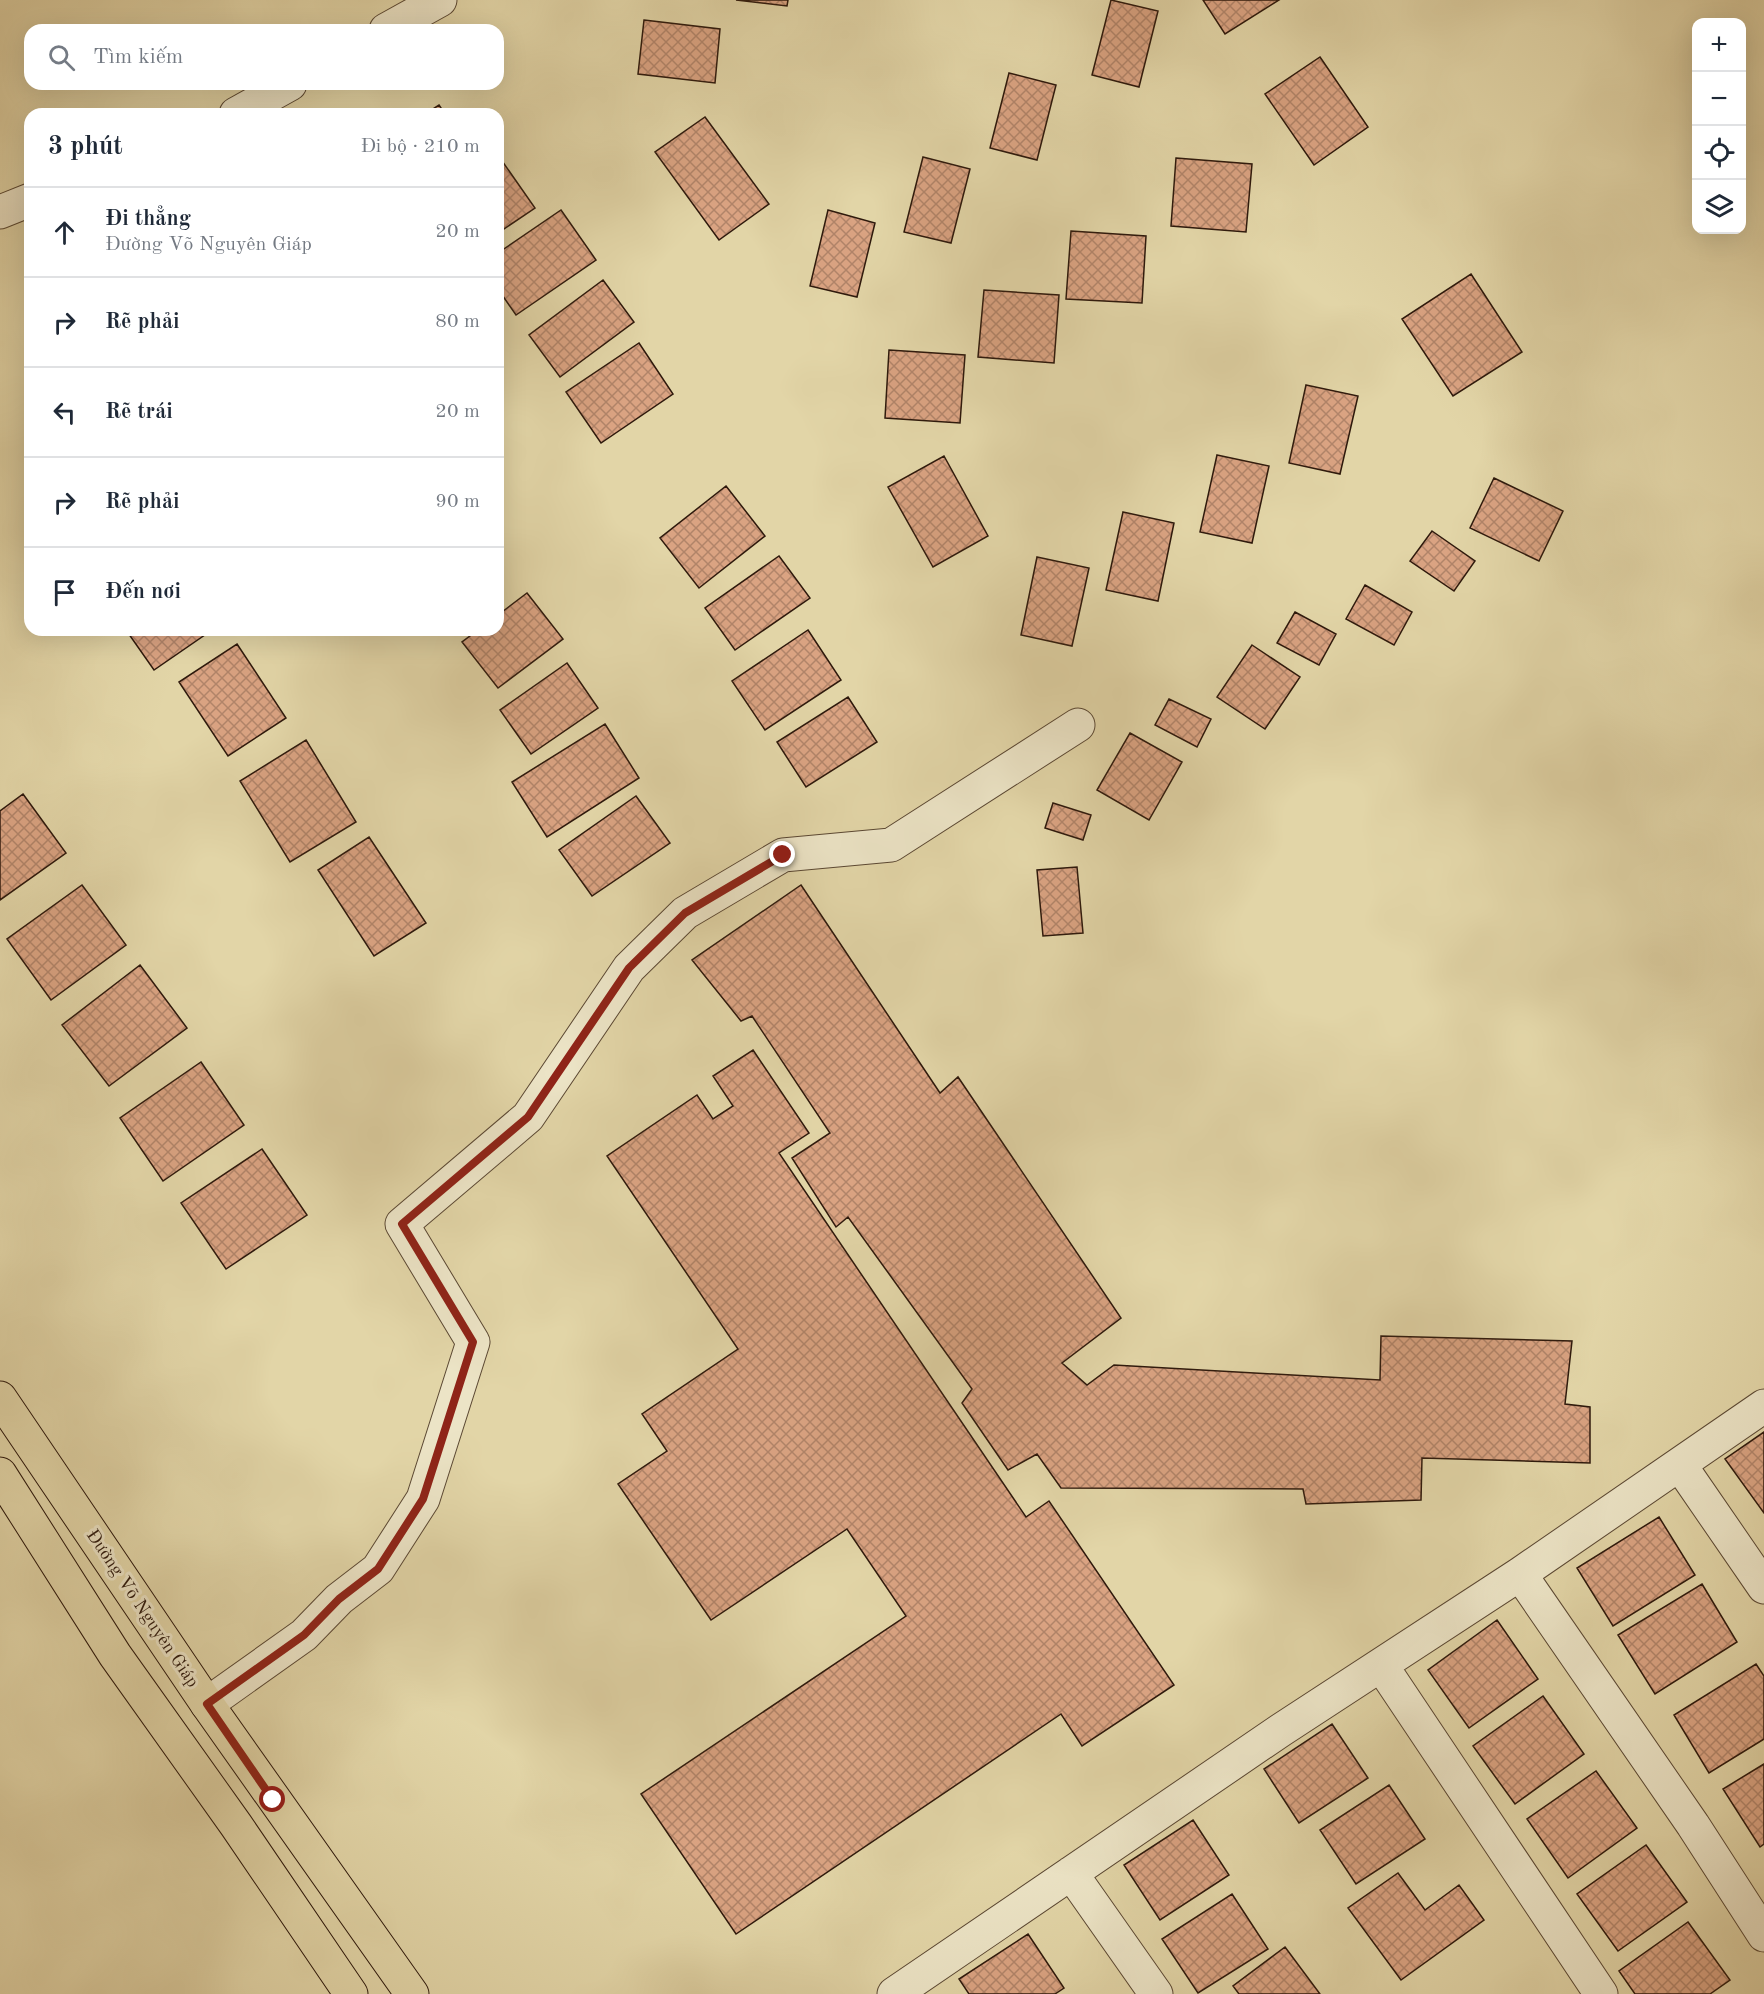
<!DOCTYPE html>
<html lang="vi">
<head>
<meta charset="utf-8">
<style>
  :root { --surface:#fff; --page:#f6f6f7; --text:#1f2937; --muted:#747a83; --line:#e0e1e3 }
  body { margin:0; font-family:"Old Standard TT",serif; background:var(--page); color:var(--text) }
  .controls { position:absolute; right:18px; top:18px; display:grid; overflow:hidden; border-radius:12px; box-shadow:0 6px 24px #0002 }
  .controls button { width:54px; height:54px; display:grid; place-items:center; padding:0; border:0; border-bottom:2px solid var(--line); background:var(--surface); color:var(--text); font:30px sans-serif }
  .stop { position:absolute; width:18px; height:18px; margin:-14px; border:4px solid #8f2418; border-radius:50%; background:#fff }
  .stop.end { background:#8f2418; border-color:#fff; box-shadow:0 2px 6px #0008 }
  .list { margin:0; padding:0; list-style:none }
  h2 { display:flex; justify-content:space-between; align-items:center; height:78px; margin:0; padding:0 24px; font-size:26px }
  h2 small { font-size:20px; font-weight:400; color:var(--muted) }
  .list li { display:grid; grid-template-columns:39px 1fr auto; gap:18px; align-items:center; box-sizing:border-box; height:90px; padding:0 24px; border-top:2px solid var(--line) }
  .list b { display:block; font-size:22px; white-space:nowrap }
  .list p { margin:0; font-size:20px; white-space:nowrap; color:var(--muted) }
  .list em { font-size:20px; font-style:normal; color:var(--muted) }
  .icon { flex:none; width:33px; height:33px; fill:none; stroke:currentColor; stroke-width:2; stroke-linecap:round; stroke-linejoin:round }
  .map { position:relative; flex:none; width:1764px; height:1994px; overflow:hidden }
  .search { position:absolute; background:var(--surface); box-shadow:0 6px 24px #0002; left:24px; top:24px; width:480px; height:66px; display:flex; align-items:center; gap:15px; box-sizing:border-box; padding:0 21px; border-radius:18px; color:var(--muted); font-size:22px }
  .panel { position:absolute; background:var(--surface); box-shadow:0 6px 24px #0002; left:24px; top:108px; width:480px; height:528px; border-radius:18px }
  .map>svg:first-child { display:block }
  .building { fill:url(#building-cross-hatch); stroke:#2e190c; stroke-width:1.5 }
  .lines { fill:none; stroke-linecap:round; stroke-linejoin:round }
  .minor-casing { stroke:#5b4833; stroke-width:35 }
  .major-casing { stroke:#2e190c; stroke-width:35 }
  .minor { stroke:#ece4c6; stroke-width:33 }
  .major { stroke:#e2d5a7; stroke-width:33 }
  .route { stroke:#8f2418; stroke-width:8 }
  .labels { text-anchor:middle; stroke-width:6; stroke-linejoin:round; paint-order:stroke }
  .street-label { font-size:18px; fill:#2e190c; stroke:#ece4c6 }
</style>
</head>
<body>
<div class="map">
<svg width="1764" height="1994" viewBox="0 0 1764 1994">
  <defs>
    <pattern id="building-cross-hatch" width="8" height="8" patternUnits="userSpaceOnUse" patternTransform="scale(1.5)"><rect width="8" height="8" fill="#daa382"/><path d="M0 0l8 8M0 8l8-8" fill="none" stroke="#b18469"/></pattern>
  </defs>
  <rect width="100%" height="100%" fill="#e2d5a7"/>
  <filter id="stains"><feTurbulence type="fractalNoise" baseFrequency=".00333" numOctaves="4"/><feColorMatrix values="0 0 0 0 .2 0 0 0 0 .09 0 0 0 0 .02 0 0 0 .5 -.17"/></filter>
  <radialGradient id="worn" r=".72"><stop offset=".6" stop-color="#630" stop-opacity="0"/><stop offset="1" stop-color="#630" stop-opacity=".3"/></radialGradient>
  <!-- building -->
  <path class="building" d="M736,0H788L787,6Z
    M1111,0L1158,11L1139,87L1092,75Z
    M1203,0H1279L1225,34Z
    M644,20L720,29L715,83L638,74Z
    M1320,57L1368,127L1314,165L1265,94Z
    M1009,73L1056,85L1037,160L990,148Z
    M439,105L445,114H425Z
    M705,117L769,204L719,240L655,152Z
    M923,157L970,169L951,243L904,232Z
    M500,158L535,208L498,233V159Z
    M1176,158L1252,164L1246,232L1171,226Z
    M561,210L596,260L516,315L498,289V253Z
    M828,210L875,223L857,297L810,286Z
    M1071,231L1146,236L1142,303L1066,299Z
    M1471,274L1522,352L1453,396L1402,319Z
    M603,280L634,322L560,377L529,335Z
    M984,290L1059,295L1054,363L978,357Z
    M639,343L673,394L601,443L566,392Z
    M889,350L965,355L960,423L885,418Z
    M1306,385L1358,396L1340,474L1289,463Z
    M1217,455L1269,466L1252,543L1200,532Z
    M944,456L988,536L933,567L888,487Z
    M1494,478L1563,511L1539,561L1470,528Z
    M726,486L765,536L699,588L660,538Z
    M1123,512L1174,523L1158,601L1106,590Z
    M1432,531L1475,561L1454,591L1410,561Z
    M779,556L810,598L735,650L705,608Z
    M1037,557L1089,568L1072,646L1021,635Z
    M1365,585L1412,612L1394,645L1346,619Z
    M527,593L563,639L498,688L462,642L478,630H498V615Z
    M1295,612L1336,634L1319,665L1277,643Z
    M126,630H212L154,670Z
    M808,630L841,680L765,730L732,681Z
    M237,644L286,718L228,756L179,682Z
    M1252,645L1300,677L1265,729L1217,697Z
    M567,663L598,708L531,754L500,710Z
    M848,697L877,742L806,787L777,742Z
    M1169,699L1211,719L1197,747L1155,725Z
    M605,724L639,778L547,837L512,782Z
    M1130,733L1182,762L1149,820L1097,790Z
    M306,740L356,822L290,862L240,781Z
    M23,794L66,853L0,900V811Z
    M636,796L670,843L592,896L559,850Z
    M1053,803L1091,815L1083,840L1045,828Z
    M369,837L426,923L374,956L318,870Z
    M1077,867L1083,933L1043,936L1037,870Z
    M82,885L126,945L51,1000L7,939Z
    M801,885L940,1093L958,1077L1121,1318L1062,1363L1087,1385L1114,1365L1380,1380L1381,1336L1572,1341L1565,1404L1590,1407V1463L1422,1458L1421,1500L1306,1504L1303,1489L1061,1488L1037,1454L1008,1470L962,1403L972,1389L848,1217L836,1227L792,1158L830,1133L752,1016L741,1021L692,960Z
    M140,965L187,1028L109,1086L62,1025Z
    M753,1050L809,1133L779,1153L1026,1517L1049,1501L1174,1685L1082,1746L1061,1714L736,1934L641,1794L906,1616L847,1529L711,1620L618,1484L667,1451L642,1414L738,1349L607,1156L697,1095L713,1119L733,1106L713,1076Z
    M201,1062L244,1125L163,1181L120,1118Z
    M262,1149L307,1215L226,1269L181,1203Z
    M1764,1432V1513L1725,1459Z
    M1659,1517L1695,1575L1613,1626L1577,1568Z
    M1702,1584L1737,1642L1655,1694L1618,1635Z
    M1497,1620L1538,1679L1469,1728L1428,1670Z
    M1756,1664L1764,1676V1739L1709,1773L1674,1715Z
    M1543,1696L1584,1754L1515,1804L1473,1746Z
    M1332,1724L1368,1778L1299,1823L1264,1769Z
    M1764,1764V1844L1760,1847L1723,1789Z
    M1596,1771L1637,1828L1568,1878L1527,1819Z
    M1389,1785L1425,1839L1356,1884L1320,1830Z
    M1193,1820L1229,1875L1160,1920L1124,1865Z
    M1646,1845L1687,1902L1618,1951L1577,1894Z
    M1398,1873L1425,1910L1459,1885L1484,1920L1401,1980L1348,1908Z
    M1232,1894L1268,1949L1198,1993L1162,1939Z
    M1688,1922L1730,1980L1710,1994H1635L1619,1971Z
    M1028,1934L1064,1988L1055,1994H969L959,1979Z
    M1285,1947L1320,1994H1239L1233,1986Z"/>
  <g class="lines">
    <!-- minor casing -->
    <g class="minor-casing">
      <path id="minor" d="M386,30L440,0
        M236,114L290,84
        M0,212L30,200
        M1680,1465L1764,1587
        M1520,1574L1693,1825L1764,1935
        M1381,1665L1601,1994
        M207,1704L304,1635L339,1599L378,1569L423,1499L473,1342L402,1224L528,1117L629,968L685,913L783,855L891,845L1078,725
        M1071,1873L1156,1994
        M894,1994L1281,1730L1520,1574L1764,1406"/>
    </g>
    <!-- major casing -->
    <g class="major-casing">
      <path id="major" d="M0,1398L207,1704L412,1994
        M0,1474L115,1655L236,1825L351,1994"/>
    </g>
    <!-- minor -->
    <use href="#minor" class="minor"/>
    <!-- major -->
    <use href="#major" class="major"/>
  </g>
  <g class="lines">
    <!-- route -->
    <path class="route" d="M273,1800L207,1704L304,1635L339,1599L378,1569L423,1499L473,1342L402,1224L528,1117L629,968L685,913L783,855"/>
  </g>
  <g class="labels">
    <!-- street labels -->
    <g class="street-label">
      <text transform="translate(143 1608) rotate(56)" y="6">Đường Võ Nguyên Giáp</text>
    </g>
  </g>
  <rect width="100%" height="100%" filter="url(#stains)"/>
  <rect width="100%" height="100%" fill="url(#worn)"/>
</svg>
<div class="controls">
<button>+</button>
<button>−</button>
<button><svg class="icon" aria-label="locate" viewBox="0 0 24 24"><circle cx="12" cy="12" r="6"/><path d="M12 2v4M12 18v4M2 12h4M18 12h4"/></svg></button>
<button><svg class="icon" aria-label="layers" viewBox="0 0 24 24"><path d="M12 4l9 5-9 5-9-5zM3 14l9 5 9-5"/></svg></button>
</div>
<div class="stop" style="left:273px;top:1800px"></div>
<div class="stop end" style="left:783px;top:855px"></div>
<div class="search"><svg class="icon" aria-label="search" viewBox="0 0 24 24"><circle cx="10" cy="10" r="6"/><path d="M15 15l6 6"/></svg>Tìm kiếm</div>
<section class="panel">
<h2>3 phút<small>Đi bộ · 210 m</small></h2>
<ul class="list">
<li><svg class="icon" aria-label="ahead" viewBox="0 0 24 24"><path d="M12 20V5M6 11l6-6 6 6"/></svg><div><b>Đi thẳng</b><p>Đường Võ Nguyên Giáp</p></div><em>20 m</em></li>
<li><svg class="icon" aria-label="right" viewBox="0 0 24 24"><path d="M7 20v-9h11M14 6l5 5-5 5"/></svg><div><b>Rẽ phải</b></div><em>80 m</em></li>
<li><svg class="icon" aria-label="left" viewBox="0 0 24 24"><path d="M17 20v-9H6M10 6l-5 5 5 5"/></svg><div><b>Rẽ trái</b></div><em>20 m</em></li>
<li><svg class="icon" aria-label="right" viewBox="0 0 24 24"><path d="M7 20v-9h11M14 6l5 5-5 5"/></svg><div><b>Rẽ phải</b></div><em>90 m</em></li>
<li><svg class="icon" aria-label="arrive" viewBox="0 0 24 24"><path d="M6 21V4h12l-3 4 3 4H6"/></svg><div><b>Đến nơi</b></div></li>
</ul>
</section>
</div>
</body>
</html>
